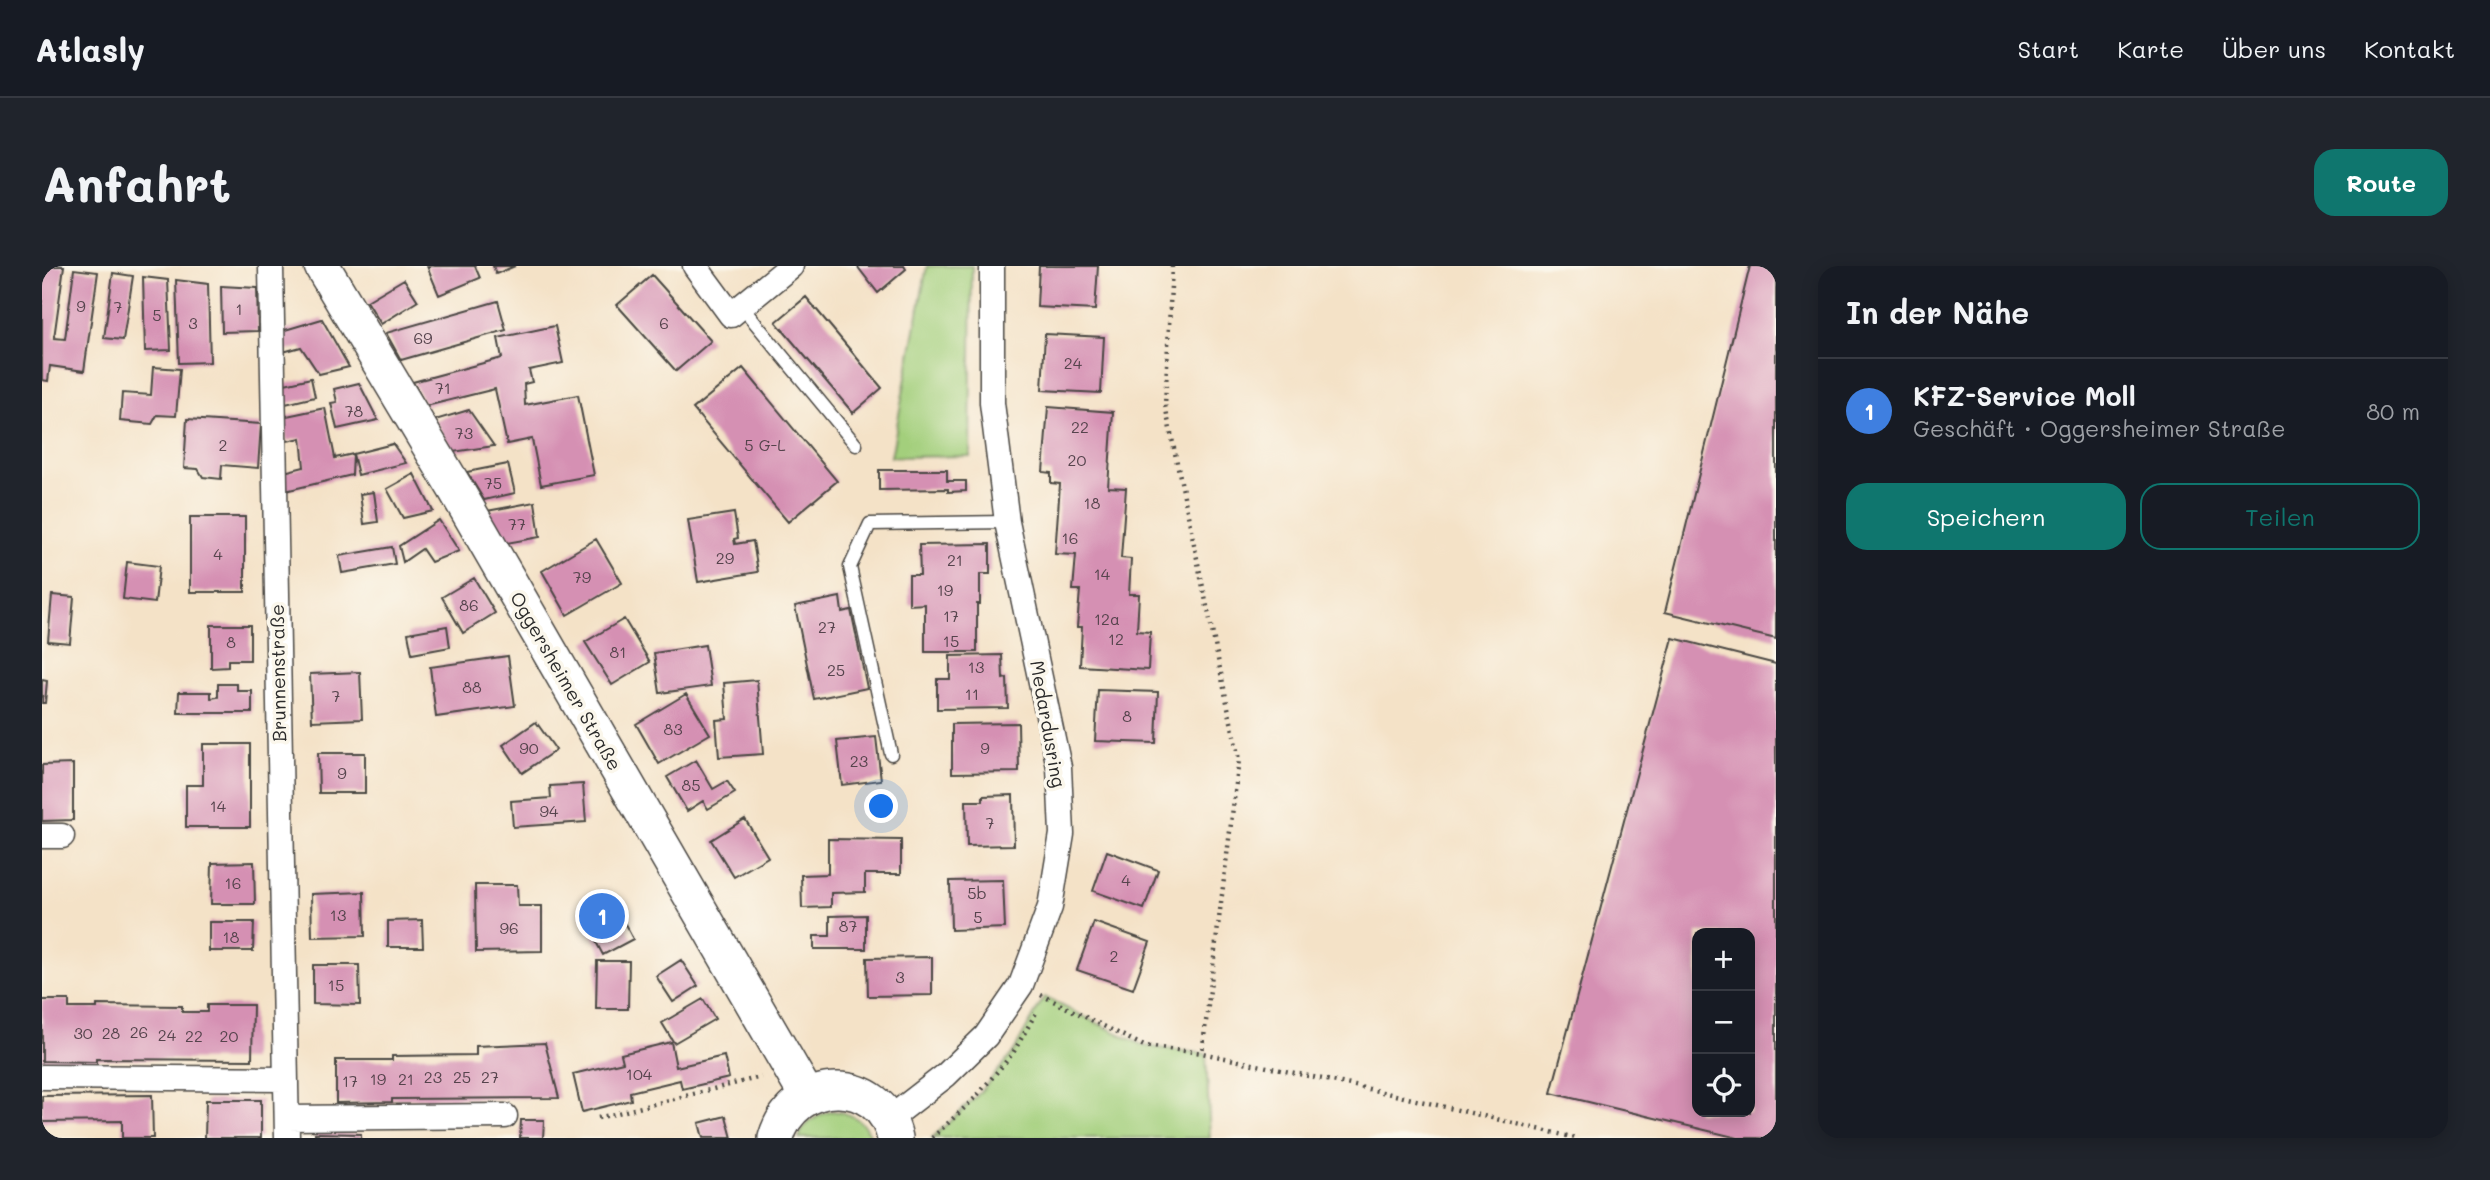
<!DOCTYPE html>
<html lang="de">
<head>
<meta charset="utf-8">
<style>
  :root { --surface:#171b24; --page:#20242c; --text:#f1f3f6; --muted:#9ea1a6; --line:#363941; --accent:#0f766e }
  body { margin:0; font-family:Mali,sans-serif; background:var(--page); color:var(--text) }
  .controls { position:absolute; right:21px; bottom:21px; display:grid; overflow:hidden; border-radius:14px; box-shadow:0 4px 18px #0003 }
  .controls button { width:63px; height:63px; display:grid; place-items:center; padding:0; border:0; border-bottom:2px solid var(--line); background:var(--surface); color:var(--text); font:35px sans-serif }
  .you { position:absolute; left:840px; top:541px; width:24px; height:24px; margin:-18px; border:5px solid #fff; border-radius:50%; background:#1a73e8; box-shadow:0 0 0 10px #1a73e833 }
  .badge { display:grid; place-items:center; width:46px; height:46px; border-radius:50%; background:var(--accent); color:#fff; font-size:23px; font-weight:700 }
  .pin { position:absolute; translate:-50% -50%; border:4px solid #fff; box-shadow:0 2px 7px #0006 }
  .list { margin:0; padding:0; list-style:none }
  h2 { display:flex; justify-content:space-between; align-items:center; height:91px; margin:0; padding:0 28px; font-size:30px }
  h2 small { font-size:23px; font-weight:400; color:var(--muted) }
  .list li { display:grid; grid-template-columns:46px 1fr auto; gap:21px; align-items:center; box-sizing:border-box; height:105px; padding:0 28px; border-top:2px solid var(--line) }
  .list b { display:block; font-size:26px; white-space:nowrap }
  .list p { margin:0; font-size:23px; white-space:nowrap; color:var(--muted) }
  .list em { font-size:23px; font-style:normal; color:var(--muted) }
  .actions { display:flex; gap:14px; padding:21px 28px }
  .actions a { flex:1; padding:16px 0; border:2px solid var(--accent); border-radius:21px; text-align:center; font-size:24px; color:var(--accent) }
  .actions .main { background:var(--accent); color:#fff }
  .icon { flex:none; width:38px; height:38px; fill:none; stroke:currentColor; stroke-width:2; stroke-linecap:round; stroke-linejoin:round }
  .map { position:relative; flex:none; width:1734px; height:872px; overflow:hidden; border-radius:21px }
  header { display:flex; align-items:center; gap:42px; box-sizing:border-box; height:98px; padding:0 35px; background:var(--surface); border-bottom:2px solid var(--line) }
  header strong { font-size:33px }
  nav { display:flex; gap:38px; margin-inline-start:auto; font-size:24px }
  .intro { display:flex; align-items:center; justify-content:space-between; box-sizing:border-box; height:168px; padding:0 42px }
  h1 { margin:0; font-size:49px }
  .button { padding:18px 32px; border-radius:21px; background:var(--accent); color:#fff; font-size:24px; font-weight:700 }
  main { display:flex; gap:42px; padding:0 42px }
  aside { flex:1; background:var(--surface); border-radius:21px; box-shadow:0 4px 18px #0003 }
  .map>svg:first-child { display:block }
  .green { fill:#a3cf7b; stroke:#677d53; stroke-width:2 }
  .building { fill:#d590b3; fill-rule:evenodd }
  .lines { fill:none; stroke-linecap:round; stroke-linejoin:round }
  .lane-casing { stroke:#494642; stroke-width:15 }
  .street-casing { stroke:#494642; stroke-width:27 }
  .secondary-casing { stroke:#494642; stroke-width:38 }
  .path { stroke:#494642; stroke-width:4.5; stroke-dasharray:2 5; stroke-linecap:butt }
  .lane { stroke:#fff; stroke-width:12 }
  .street { stroke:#fff; stroke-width:24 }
  .secondary { stroke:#fff; stroke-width:35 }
  .labels { text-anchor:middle; stroke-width:7; stroke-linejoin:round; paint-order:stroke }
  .number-label { font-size:16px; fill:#56444d }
  .street-label { font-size:19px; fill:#2b2b2b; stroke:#fbf7ec }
</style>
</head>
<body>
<header>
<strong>Atlasly</strong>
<nav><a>Start</a><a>Karte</a><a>Über uns</a><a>Kontakt</a></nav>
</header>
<div class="intro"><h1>Anfahrt</h1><a class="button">Route</a></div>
<main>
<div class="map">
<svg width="1734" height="872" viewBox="0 0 1734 872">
  <rect width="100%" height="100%" fill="#fbf7ec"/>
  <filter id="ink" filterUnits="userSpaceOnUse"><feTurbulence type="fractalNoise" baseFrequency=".0143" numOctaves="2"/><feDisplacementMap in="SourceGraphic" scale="14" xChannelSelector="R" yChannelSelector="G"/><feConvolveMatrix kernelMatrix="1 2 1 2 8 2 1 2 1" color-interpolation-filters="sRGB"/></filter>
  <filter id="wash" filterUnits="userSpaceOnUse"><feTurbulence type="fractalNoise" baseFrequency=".00686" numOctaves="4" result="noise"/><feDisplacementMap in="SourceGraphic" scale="28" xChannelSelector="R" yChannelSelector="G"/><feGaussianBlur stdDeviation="1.57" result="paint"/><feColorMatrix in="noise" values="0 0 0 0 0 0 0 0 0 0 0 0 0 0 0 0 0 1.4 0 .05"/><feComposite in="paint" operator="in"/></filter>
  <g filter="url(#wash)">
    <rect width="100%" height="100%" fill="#f4e2c7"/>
    <!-- green -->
    <path class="green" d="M885,0H930L928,190L849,191Z
      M1002,731L1102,780L1164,788L1168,872H890L933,832L971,787Z
      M790,845C810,847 821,854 830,872H757C762,856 775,849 790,845Z"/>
    <g id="blocks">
      <!-- building -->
      <path class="building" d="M0,0H22L12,72L23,73L32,3L56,6L42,105L8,100L6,115L0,114Z
        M385,0H433L438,12L397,29Z
        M451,0H473L454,8Z
        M815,0H862L864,3L836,27Z
        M997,0H1056L1053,44L995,41Z
        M1708,0H1734V373L1623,346Z
        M71,7L91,10L81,74L62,72Z
        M610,9L669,75L634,105L575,39Z
        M101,11L126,14L129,84L103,85Z
        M362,13L376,35L339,58L325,35Z
        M134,14L166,18L168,96L137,97Z
        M179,20L215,22L216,65L180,66Z
        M764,31L840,122L811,147L734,56Z
        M456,35L464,64L359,94L344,67Z
        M280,53L307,101L277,108L259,81L234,88L233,67Z
        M513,60L521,97L487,104L490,116L482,118L483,139L536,129L552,209L499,219L490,173L465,178L453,123L384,140L371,116L460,92L456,72Z
        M1003,68L1062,71L1059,127L1000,124Z
        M111,101L138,103L134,150L115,149L110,158L78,155L80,127L109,129Z
        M701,102L795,215L746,256L651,143Z
        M269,112L273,131L235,140L234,120Z
        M317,117L336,154L295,163L289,137L295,136L292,123Z
        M1006,141L1071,146L1066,221L1084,222L1079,292L1089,293L1087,328H1097L1095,365L1108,366L1106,404L1038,400L1040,361H1035L1038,324H1031L1034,289L1013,288L1018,218L1009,217V207L1001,206Z
        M283,142L293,192L311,188L310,209L239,226L238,207L262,201L259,172L245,175L240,151Z
        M427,144L452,180L411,186L393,154Z
        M145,153L219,158L216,202L180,199L179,213L161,211L156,203L142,202Z
        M351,178L364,197L316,209L311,188Z
        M466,198L473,227L442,234L425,206Z
        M837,204H905V215H924V225L906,226V223L837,224Z
        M372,208L391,245L361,252L345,223Z
        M332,226L336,256L322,258L318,228Z
        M493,236L498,271L465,277L445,245Z
        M692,247L696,272L692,273L693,278L711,275L716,306L656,316L646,254Z
        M148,251H203V326H148Z
        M397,254L417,285L389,296L380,283L361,296L357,280Z
        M554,273L580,317L525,349L500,305Z
        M948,278V308H938V338H935V386H883V338L867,339V309H878L877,279Z
        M350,281L353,298L300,307L297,290Z
        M85,296L117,300L113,337L81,333Z
        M432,312L453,347L421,367L400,331Z
        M10,329L32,331L28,377L6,375Z
        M798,331L800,346L809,344L825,422L772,433L753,340Z
        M582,353L608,396L570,419L543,376Z
        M169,359H208V394H186V401L169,402Z
        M405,360L408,381L370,388L366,367Z
        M1631,372L1734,398V872H1696L1509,827ZM1655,667H1708V846H1655Z
        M663,379L669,420L618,427L612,387Z
        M960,389L961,413L965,412L966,442L895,443V413H908V390Z
        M466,390L473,440L394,451L388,401Z
        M318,406L320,453L270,455L268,408Z
        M0,414L5,415L3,437H0Z
        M715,414L721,488L677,491L674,454L685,453L682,417Z
        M176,418H195V425H210V447H136L137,426H169V432L176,431Z
        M1056,424L1116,426L1114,477L1053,475Z
        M644,428L668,468L617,498L594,458Z
        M494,456L514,484L480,507L461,479Z
        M976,457L977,506L910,507V458Z
        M834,471L839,514L800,519L795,475Z
        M161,478H208V561H144V519H161Z
        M276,487H323V527H277Z
        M654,494L671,523L685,515L693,527L666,543L661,535L645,545L625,511Z
        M31,498V554L0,555V499Z
        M541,518L544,556L471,561L469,535L509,532L508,520Z
        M971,529L972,579L925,580L924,535H941V530Z
        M703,553L726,591L692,611L669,574Z
        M786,573L859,574V608H823V626L789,627V641L760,642L759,609L786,608Z
        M1065,585L1116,604L1102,643L1051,625Z
        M212,596L213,638H169L170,597Z
        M961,614L963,662L909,664L908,615Z
        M433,619H475L476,640H500V685L434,686Z
        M322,626L323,670L270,671L269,628Z
        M569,632L591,673L561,689L539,648Z
        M824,649V683H772V670H788V650Z
        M380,654L381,681H346V655Z
        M167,656H212L211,685H167Z
        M1052,656L1108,676L1091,723L1035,704Z
        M890,691V729L826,730L825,692Z
        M639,694L656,720L631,736L614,710Z
        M555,695H587L586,743H554Z
        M271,699H317L318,739L271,738Z
        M661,733L673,753L632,777L620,757Z
        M0,734H27V742H55V739L140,740V746H165V739H211L210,794L54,793V796L0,795Z
        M629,776L634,801L682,790L687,812L640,823L638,814L588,826L589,834L540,846L531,808L581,796L579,788Z
        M503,777L517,832L350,833V836L294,837V794H350V790L434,789V780Z
        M110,829L111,872H80V855L0,856V830Z
        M164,834H219V872H163Z
        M684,850L690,872H661L657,857Z
        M479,854H502L501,872H478Z
        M273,867L319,868V872H273Z"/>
    </g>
  </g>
  <g filter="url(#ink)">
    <use href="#blocks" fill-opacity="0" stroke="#494642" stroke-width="2"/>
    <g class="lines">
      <!-- lane casing -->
      <g class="lane-casing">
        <path id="lane" d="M700,41L814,179
          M849,488L808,301L828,258L965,256"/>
      </g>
      <!-- street casing -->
      <g class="street-casing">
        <path id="street" d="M653,0L689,49L749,0
          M229,1L245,872
          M0,570H20
          M0,811L243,813
          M245,852L463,850
          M846,854L904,809L944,770L979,719L1008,641L1020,568L1017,501L965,256L950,137V0"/>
      </g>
      <!-- secondary casing -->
      <g class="secondary-casing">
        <path id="secondary" d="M280,0L413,222L765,830
          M734,872C752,809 839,807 853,872"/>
      </g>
      <!-- path -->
      <path class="path" d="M1130,0L1123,139L1197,494L1160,787
        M999,729L1102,780L1160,787L1336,825L1534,872
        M556,852L719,811
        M890,872L933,832L971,787L994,747"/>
      <!-- lane -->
      <use href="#lane" class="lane"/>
      <!-- street -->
      <use href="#street" class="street"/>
      <!-- secondary -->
      <use href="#secondary" class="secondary"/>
    </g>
  </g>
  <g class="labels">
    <!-- number labels -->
    <g class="number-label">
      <text x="39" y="46">9</text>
      <text x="76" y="47">7</text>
      <text x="197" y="49">1</text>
      <text x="115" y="55">5</text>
      <text x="151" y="63">3</text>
      <text x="622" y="63">6</text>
      <text x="381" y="78">69</text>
      <text x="1031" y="103">24</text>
      <text x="401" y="128">71</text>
      <text x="312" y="151">78</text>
      <text x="1038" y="167">22</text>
      <text x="422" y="173">73</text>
      <text x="181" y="185">2</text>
      <text x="723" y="185">5 G-L</text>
      <text x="1035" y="200">20</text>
      <text x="451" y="223">75</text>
      <text x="1050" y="243">18</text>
      <text x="475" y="264">77</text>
      <text x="1028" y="278">16</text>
      <text x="176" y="294">4</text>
      <text x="683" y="298">29</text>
      <text x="913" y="300">21</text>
      <text x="1060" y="314">14</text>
      <text x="540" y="317">79</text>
      <text x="903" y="330">19</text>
      <text x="427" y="345">86</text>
      <text x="909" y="356">17</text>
      <text x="1065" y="359">12a</text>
      <text x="785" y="367">27</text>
      <text x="1074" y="379">12</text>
      <text x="909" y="381">15</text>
      <text x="189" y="382">8</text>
      <text x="576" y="392">81</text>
      <text x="934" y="407">13</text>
      <text x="794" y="410">25</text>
      <text x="430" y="427">88</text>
      <text x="930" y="434">11</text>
      <text x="294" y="436">7</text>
      <text x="1085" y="456">8</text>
      <text x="631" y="469">83</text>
      <text x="487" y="488">90</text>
      <text x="943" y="488">9</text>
      <text x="817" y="501">23</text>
      <text x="300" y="513">9</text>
      <text x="649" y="525">85</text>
      <text x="176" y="546">14</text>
      <text x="507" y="551">94</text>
      <text x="948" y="563">7</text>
      <text x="1084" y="620">4</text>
      <text x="191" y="623">16</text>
      <text x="935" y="633">5b</text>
      <text x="296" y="655">13</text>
      <text x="936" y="657">5</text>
      <text x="806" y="666">87</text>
      <text x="467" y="668">96</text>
      <text x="189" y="677">18</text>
      <text x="1072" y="696">2</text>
      <text x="858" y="717">3</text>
      <text x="294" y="725">15</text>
      <text x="97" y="772">26</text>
      <text x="41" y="773">30</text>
      <text x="69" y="773">28</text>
      <text x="125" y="775">24</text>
      <text x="152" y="776">22</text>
      <text x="187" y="776">20</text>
      <text x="597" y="814">104</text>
      <text x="391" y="817">23</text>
      <text x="420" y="817">25</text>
      <text x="448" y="817">27</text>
      <text x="336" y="819">19</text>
      <text x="364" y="819">21</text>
      <text x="308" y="821">17</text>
    </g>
    <!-- street labels -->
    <g class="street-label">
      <text transform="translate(236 407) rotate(-91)" y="7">Brunnenstraße</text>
      <text transform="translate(524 415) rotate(60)" y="7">Oggersheimer Straße</text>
      <text transform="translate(1006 458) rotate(80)" y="7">Medardusring</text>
    </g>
  </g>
</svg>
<div class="controls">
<button>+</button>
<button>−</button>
<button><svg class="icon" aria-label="locate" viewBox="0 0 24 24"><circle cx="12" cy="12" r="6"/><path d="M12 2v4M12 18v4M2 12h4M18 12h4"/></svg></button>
</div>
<div class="you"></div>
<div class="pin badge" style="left:560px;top:650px;background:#3f7fe0">1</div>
</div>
<aside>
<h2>In der Nähe<small></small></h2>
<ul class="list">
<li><span class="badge" style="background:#3f7fe0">1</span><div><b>KFZ-Service Moll</b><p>Geschäft · Oggersheimer Straße</p></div><em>80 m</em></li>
</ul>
<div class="actions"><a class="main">Speichern</a><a>Teilen</a></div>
</aside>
</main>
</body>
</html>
